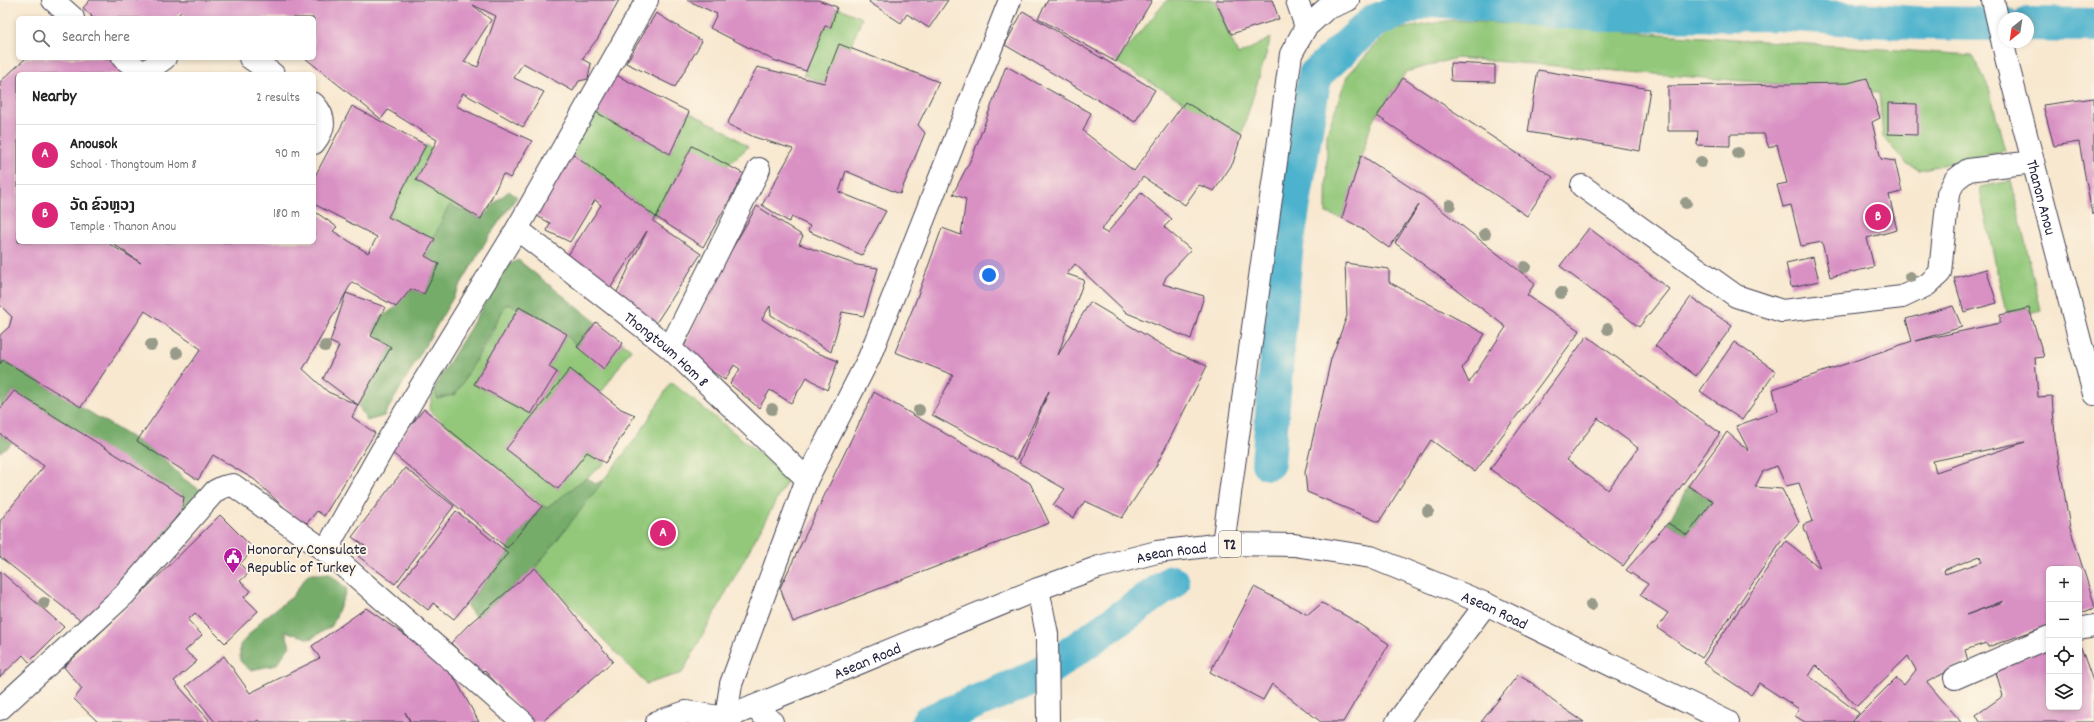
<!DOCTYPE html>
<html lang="en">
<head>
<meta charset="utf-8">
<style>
  :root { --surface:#fff; --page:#f6f6f6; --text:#222; --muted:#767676; --line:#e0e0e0; --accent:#db2777 }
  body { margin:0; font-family:Dekko,"Noto Sans Lao",sans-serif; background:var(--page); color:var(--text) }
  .controls { position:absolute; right:12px; bottom:12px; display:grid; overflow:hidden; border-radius:6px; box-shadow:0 2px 6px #0003 }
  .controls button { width:36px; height:36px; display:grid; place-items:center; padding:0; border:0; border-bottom:1px solid var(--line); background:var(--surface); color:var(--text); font:20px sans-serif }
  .compass { position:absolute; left:1998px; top:12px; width:36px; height:36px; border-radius:50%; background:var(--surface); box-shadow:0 2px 6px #0003; rotate:210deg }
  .you { position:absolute; left:989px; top:275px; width:14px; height:14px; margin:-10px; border:3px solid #fff; border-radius:50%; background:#1a73e8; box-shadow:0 0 0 6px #1a73e833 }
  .badge { display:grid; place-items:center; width:26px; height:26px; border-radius:50%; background:var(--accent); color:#fff; font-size:13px; font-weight:700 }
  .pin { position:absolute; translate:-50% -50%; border:2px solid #fff; box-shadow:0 1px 4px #0006 }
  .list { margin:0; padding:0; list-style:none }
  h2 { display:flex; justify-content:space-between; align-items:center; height:52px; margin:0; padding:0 16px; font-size:17px }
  h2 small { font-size:13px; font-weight:400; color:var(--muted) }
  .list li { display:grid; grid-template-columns:26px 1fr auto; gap:12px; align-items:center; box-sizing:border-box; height:60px; padding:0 16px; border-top:1px solid var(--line) }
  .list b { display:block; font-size:15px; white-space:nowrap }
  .list p { margin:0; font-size:13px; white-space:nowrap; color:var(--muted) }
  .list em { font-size:13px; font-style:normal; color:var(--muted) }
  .icon { flex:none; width:22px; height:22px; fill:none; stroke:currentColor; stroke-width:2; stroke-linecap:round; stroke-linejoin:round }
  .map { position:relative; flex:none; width:2094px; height:722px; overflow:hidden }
  .search { position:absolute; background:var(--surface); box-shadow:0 2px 6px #0003; left:16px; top:16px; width:300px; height:44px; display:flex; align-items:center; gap:10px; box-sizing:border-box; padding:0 14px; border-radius:6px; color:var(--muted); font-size:15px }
  .panel { position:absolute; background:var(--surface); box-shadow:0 2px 6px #0003; left:16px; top:72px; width:300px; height:172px; border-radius:6px }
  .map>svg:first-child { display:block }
  .green { fill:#93c87a; stroke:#5a755a }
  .forest { fill:#76ac6a; stroke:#4c6752 }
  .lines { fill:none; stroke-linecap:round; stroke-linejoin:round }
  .canal { stroke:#4eb2cd; stroke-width:34 }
  .building { fill:#d991c4; fill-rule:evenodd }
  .minor-casing { stroke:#424051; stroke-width:24 }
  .major-casing { stroke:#424051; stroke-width:24 }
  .minor { stroke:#fff; stroke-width:22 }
  .major { stroke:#fff; stroke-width:22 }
  .tree { fill:#989b8a }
  .labels { text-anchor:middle; stroke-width:4; stroke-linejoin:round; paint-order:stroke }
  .shield { fill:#fcf5e5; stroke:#63616e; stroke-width:1 }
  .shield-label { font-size:15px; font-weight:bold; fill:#22223b }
  .street-label { font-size:16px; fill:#22223b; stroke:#fcf5e5 }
  .poi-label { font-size:16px; fill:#22223b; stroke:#fcf5e5; text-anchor:start }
</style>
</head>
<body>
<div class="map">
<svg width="2094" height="722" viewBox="0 0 2094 722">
  <rect width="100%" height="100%" fill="#fcf5e5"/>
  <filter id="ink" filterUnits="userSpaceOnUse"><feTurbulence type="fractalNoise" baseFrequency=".025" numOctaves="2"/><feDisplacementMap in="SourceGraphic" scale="8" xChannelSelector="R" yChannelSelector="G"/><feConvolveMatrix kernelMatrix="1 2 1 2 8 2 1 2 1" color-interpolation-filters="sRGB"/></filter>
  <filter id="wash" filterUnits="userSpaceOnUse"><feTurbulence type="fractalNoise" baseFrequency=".012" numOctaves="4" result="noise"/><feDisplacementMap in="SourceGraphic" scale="16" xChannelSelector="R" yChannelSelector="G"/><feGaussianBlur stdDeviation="0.9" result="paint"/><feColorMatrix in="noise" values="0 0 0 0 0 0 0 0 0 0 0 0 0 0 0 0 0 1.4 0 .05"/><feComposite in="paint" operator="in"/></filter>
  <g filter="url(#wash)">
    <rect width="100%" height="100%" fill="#f8e8d0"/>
    <!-- green -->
    <path class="green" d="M1167,0H1215L1238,55L1271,38L1241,136L1116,62Z
      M837,7L862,18L850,48L839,44L824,83L804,75L825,26L831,27Z
      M1452,20L1972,55L1989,88L2005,151L1919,170L1906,163L1883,137L1879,92L1456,58L1406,72L1372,122L1342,218L1326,213L1327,133L1347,76L1389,31Z
      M594,111L670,154L689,112L726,131L748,147L727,166L691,146L656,217L571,153Z
      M426,145L433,148L416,180L481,219L449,205L435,239L388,217Z
      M2011,181L2041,310L2031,313L2028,308L2006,313L1979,187Z
      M506,304L519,307L474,384L531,414L557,372L549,367L567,334L577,347L623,343L631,349L601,393L570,369L506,449L558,489L587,452L605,463L547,509L429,410L435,386L437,399L456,394L489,338Z
      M671,382L789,477L682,673L646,684L535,568L640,433Z"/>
    <!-- forest -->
    <path class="forest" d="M509,191L517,197L489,236L384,416L367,421L358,405L391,347L373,332L379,319L396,307L411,289L424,294L439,264L425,256L449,205L481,219L498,200Z
      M518,260L596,322L577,347C561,327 532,310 506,304L456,394L437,399L435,386L508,265Z
      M3,360L159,454L184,479L212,498L206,514L179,551L160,564L72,428L14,391L0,409V364Z
      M0,434L12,443L0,452Z
      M587,477L595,484L604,480L535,568L476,618L466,605L508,554L507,548L542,506L547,508Z
      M1688,486L1713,501L1687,535L1668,523Z
      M308,574H330L347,589L332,626L310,639L285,631L290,646L276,665L250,670L240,661V645L264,618L292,597Z"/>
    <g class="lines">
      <!-- canal -->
      <path class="canal" d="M1433,0L1601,15L1777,14L1917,23L2004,24
        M2028,24L2094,25
        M1268,463L1286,252L1315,75L1374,21L1428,0
        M928,722L1038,676L1172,582"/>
    </g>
    <g id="blocks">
      <!-- building -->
      <path class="building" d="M90,0H619L598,38L582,59L591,64L588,79L579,81L573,91L523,63L514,78L544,92L523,127L463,93L456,106L532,141L510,178L503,174L481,219L416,180L437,140L388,110L381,119L305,58H314V18H187L181,12L175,18H90L92,16L83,8ZM473,5L496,16L478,67L464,62L491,20Z
        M687,0H818L837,7L831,27L825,26L806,71L773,60L710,28L717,14Z
        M870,0H948L929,28L907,14L901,23L869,2Z
        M1048,0H1152L1116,62L1038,18Z
        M1215,0H1272L1279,19L1231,34Z
        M1023,11L1155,90L1135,122L1005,45Z
        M656,13L702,41L675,87L626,63Z
        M839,44L939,82L918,125L925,133L900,194L846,171L839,192L886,211L862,255L808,231L810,226L792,217L789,222L762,205L793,149L754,137L727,124L757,67L824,83Z
        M26,58H44L46,60L49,58H110L126,74H18V242H106L141,263L111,242H314V211L337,227L333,231L368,253L377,237L314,204V178L352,106L426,145L388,217L435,239L425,256L439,264L424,294L411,289L396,307L352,282L303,369L328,392L358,405L352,417L375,433L324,516L317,511L307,523L295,518L255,480L213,455L198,480L137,441L201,349L145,311L81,407L3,360L0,364V335L9,327L12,317L0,305V82Z
        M1450,63L1495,65V82L1451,81Z
        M1006,66L1091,113L1083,131L1134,171L1185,102L1241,136L1233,163L1214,191L1199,185L1185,205L1143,177L1101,230L1107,233L1141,193L1172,219L1164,227L1191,250L1166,277L1163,284L1204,296L1191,339L1127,313L1075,264L1067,274L1084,280L1058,355L1090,302L1169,349L1207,366L1156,466L1122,518L1085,501L1073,518L1053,505L1065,489L1019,463L1049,391L1016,460L932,415L953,375L895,352L915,303L942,228L961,235L966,199L953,194L973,155Z
        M1538,70L1650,89L1640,151L1528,132Z
        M614,74L689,112L670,154L594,111Z
        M1403,78L1553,177L1527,216L1377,116Z
        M1867,78L1880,118L1872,122L1881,159L1895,161L1902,192L1889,195L1897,230L1867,238L1874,267L1830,277L1822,242L1801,246L1791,205L1783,207L1777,185L1787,183L1777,144L1769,148L1764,134H1730V146L1697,145L1698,131H1668V86L1848,83Z
        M2094,98V213L2092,214L2079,142L2054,146L2043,105Z
        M1888,103L1917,104V135L1888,134Z
        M692,146L744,174L703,247L656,217Z
        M571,153L656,217L653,221L701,254L656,323L616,294L647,231L609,290L566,258L601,205L595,200L570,242L547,231L550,223L537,216L556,172Z
        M1361,155L1425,197L1535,283L1527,295L1580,331L1475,472L1431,440L1379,522L1307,492L1305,472L1331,359L1347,316L1345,263L1389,269V282L1485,334L1462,368L1469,383L1506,327L1395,243L1419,205L1389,248L1360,227L1342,218Z
        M757,206L803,236L799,244L857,265L878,268L864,316L842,312L831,352L771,315L770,306L762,319L810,350L838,361L827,390L807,377L791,403L770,390L759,408L730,384L740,369L734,365L725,380L682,351L718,273Z
        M1589,228L1669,289L1639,327L1560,266Z
        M1813,257L1819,281L1791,287L1786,263Z
        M1986,269L1997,303L1964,312L1954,278Z
        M346,293L385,307L371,336L391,347L358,405L323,379L339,346L330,342Z
        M1691,297L1732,326L1696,376L1655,346Z
        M1953,306L1962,327L1916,341L2000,323V315L2029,308L2044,357L2035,358L2038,397L2052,396L2055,437L2070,528L2094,603V608L2079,614V569H2049V625L1988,647L1986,643L1965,650L1968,661L1927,682L1961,722H1852L1896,678L1904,685L1916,670L1908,656L1857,706L1816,665L1809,676L1859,713L1851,722H1805L1795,716L1799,709L1759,683L1751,695L1703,663L1786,541L1820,568L1803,525L1813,521L1799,483L1786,486L1777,466L1763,471L1755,487L1782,489L1799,522L1782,540L1702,658L1657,628L1668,613L1640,595L1648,584L1626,570L1668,523L1687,535L1713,501L1688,486L1727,432L1749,451L1736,426L1778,411L1773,389L1912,341L1906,319ZM2025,442L1936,472L1933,461ZM1980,556L1982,562L1945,574L1944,570ZM2003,601V602L1966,615Z
        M519,307L567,334L549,367L557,372L531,414L474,384Z
        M596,322L623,343L604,369L577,347Z
        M1587,336L1720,433L1623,566L1490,469ZM1598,418L1638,448L1608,490L1567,460Z
        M1734,342L1776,371L1742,420L1700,391Z
        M570,369L621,409L635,415L605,463L587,452L558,489L506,449Z
        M14,391L184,497L182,510L145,557L86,625L0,557V521L44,466L0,434V409Z
        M874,392L1030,483L1049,523L793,622L780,588Z
        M424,409L542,506L507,548L390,451Z
        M405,468L454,506L395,584L358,556L366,547L352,537Z
        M456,511L508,553L454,619L433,603L428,610L398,586Z
        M220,515L254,549L240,564L249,573L240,581L251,591L244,597L258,611L225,643L195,613L188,620L202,635L185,651L197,661L174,681L209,720L208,722H98L74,699L82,689L64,667L119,615Z
        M535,568L613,661L542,722H532L484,670L479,673L451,643L469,624Z
        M0,571L64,627L29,662L23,655L0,677Z
        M1254,587L1308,615L1322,603L1348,617L1389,644L1343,722H1321L1272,684L1263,700L1210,672Z
        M366,608L416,643L454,677L479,722H411L405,712L410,722H259L258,720L255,722H215L186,686L224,656L250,693L320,658L312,646Z
        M2079,642L2094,684V722H1980L1976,715L2003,696L1995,669L2049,648V707H2079Z
        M1518,675L1532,683L1553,701L1584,722H1481Z"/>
    </g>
  </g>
  <g filter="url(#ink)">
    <use href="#blocks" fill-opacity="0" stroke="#424051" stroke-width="1"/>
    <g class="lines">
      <!-- minor casing -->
      <g class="minor-casing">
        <g id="minor">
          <path d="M53,0L73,18"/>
          <path d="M1297,0L1306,27"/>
          <path id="s1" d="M1993,0L2008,66L2094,394"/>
          <path d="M123,58L143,73"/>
          <path d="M250,58L273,74"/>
          <path d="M143,74L165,58"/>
          <path d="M314,104C327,118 325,129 314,143"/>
          <path d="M1582,186L1736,296L1782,311L1902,297L1927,285L1940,273L1948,194L1955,180L1968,170L2033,162"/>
          <path id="s2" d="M517,229L670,348L807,479"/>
          <path d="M670,348L759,169"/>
          <path d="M1223,544L1291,54L1306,27L1326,9L1348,0"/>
          <path d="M1038,589L1047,634L1048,722"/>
          <path d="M2079,629L2094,626"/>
          <path d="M1955,678L2049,637"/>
          <path d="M753,707L772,722"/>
          <path d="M0,709L124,595L215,491L223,487L233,485L335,558"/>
          <path d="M726,718L731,684L807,479L869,358L1010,0"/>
          <path d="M523,722L335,558L331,546L332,539L382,450L517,229L647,0"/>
          <path d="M1397,722L1486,604"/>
        </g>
      </g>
      <!-- major casing -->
      <g class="major-casing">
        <g id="major">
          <path d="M657,722L686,712L726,718"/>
          <path id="s3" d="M722,722L726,718L1038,589L1099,567L1157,552L1223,544L1294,545L1371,557L1486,604L1728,722"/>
        </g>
      </g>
      <!-- minor -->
      <use href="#minor" class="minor"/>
      <!-- major -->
      <use href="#major" class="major"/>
    </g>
    <!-- trees -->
    <g class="tree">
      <circle cx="1738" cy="153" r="6"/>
      <circle cx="1701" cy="162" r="6"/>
      <circle cx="1686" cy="203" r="6"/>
      <circle cx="1450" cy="205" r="6"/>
      <circle cx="1485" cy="234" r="6"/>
      <circle cx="1525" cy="267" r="6"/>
      <circle cx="1910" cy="277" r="6"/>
      <circle cx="1561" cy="293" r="6"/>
      <circle cx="1608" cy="329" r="6"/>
      <circle cx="151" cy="345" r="6"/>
      <circle cx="325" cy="346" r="6"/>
      <circle cx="177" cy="353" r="6"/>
      <circle cx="772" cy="409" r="6"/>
      <circle cx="919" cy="410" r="6"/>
      <circle cx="1428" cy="511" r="6"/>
      <circle cx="44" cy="603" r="6"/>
      <circle cx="1591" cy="605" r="6"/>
    </g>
  </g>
  <!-- icons -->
  <defs>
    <g id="civic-pin" transform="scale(1)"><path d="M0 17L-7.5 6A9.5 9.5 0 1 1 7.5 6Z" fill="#b5179e" stroke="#fcf5e5"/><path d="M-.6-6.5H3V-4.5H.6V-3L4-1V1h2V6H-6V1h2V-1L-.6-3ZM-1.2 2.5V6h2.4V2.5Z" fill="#fff"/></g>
  </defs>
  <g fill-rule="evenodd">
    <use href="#civic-pin" x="233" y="557"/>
  </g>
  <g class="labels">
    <!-- shield labels -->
    <rect class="shield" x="1219" y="531" width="22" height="26" rx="3"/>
    <g class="shield-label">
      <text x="1230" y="549">T2</text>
    </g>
    <!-- street labels -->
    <g class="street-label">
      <text dy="6" stroke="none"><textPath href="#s1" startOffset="203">Thanon Anou</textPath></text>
      <text dy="6" stroke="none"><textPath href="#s2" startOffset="192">Thongtoum Hom 8</textPath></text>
      <text dy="6" stroke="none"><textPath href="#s3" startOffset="482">Asean Road</textPath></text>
      <text dy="6" stroke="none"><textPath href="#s3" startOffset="818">Asean Road</textPath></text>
      <text dy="6" stroke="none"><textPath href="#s3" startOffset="158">Asean Road</textPath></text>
    </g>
    <!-- poi labels -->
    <g class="poi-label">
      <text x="247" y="554">Honorary Consulate<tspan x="247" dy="18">Republic of Turkey</tspan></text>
    </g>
  </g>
</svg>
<div class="controls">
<button>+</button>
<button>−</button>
<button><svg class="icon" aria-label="locate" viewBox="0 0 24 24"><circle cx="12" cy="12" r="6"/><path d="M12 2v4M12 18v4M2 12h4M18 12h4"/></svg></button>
<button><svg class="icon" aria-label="layers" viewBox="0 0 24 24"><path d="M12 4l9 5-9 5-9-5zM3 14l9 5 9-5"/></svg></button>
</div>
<svg class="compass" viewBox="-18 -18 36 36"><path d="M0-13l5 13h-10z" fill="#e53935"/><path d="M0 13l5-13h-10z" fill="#767676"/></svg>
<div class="you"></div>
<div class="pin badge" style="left:663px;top:533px">A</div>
<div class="pin badge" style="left:1878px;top:217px">B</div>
<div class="search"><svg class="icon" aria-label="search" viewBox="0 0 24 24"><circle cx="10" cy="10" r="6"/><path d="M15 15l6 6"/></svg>Search here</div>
<section class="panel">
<h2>Nearby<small>2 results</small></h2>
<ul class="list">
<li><span class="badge">A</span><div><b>Anousok</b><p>School · Thongtoum Hom 8</p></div><em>90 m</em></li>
<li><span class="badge">B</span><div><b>ວັດ ຂົວຫຼວງ</b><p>Temple · Thanon Anou</p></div><em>180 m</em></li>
</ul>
</section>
</div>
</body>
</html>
